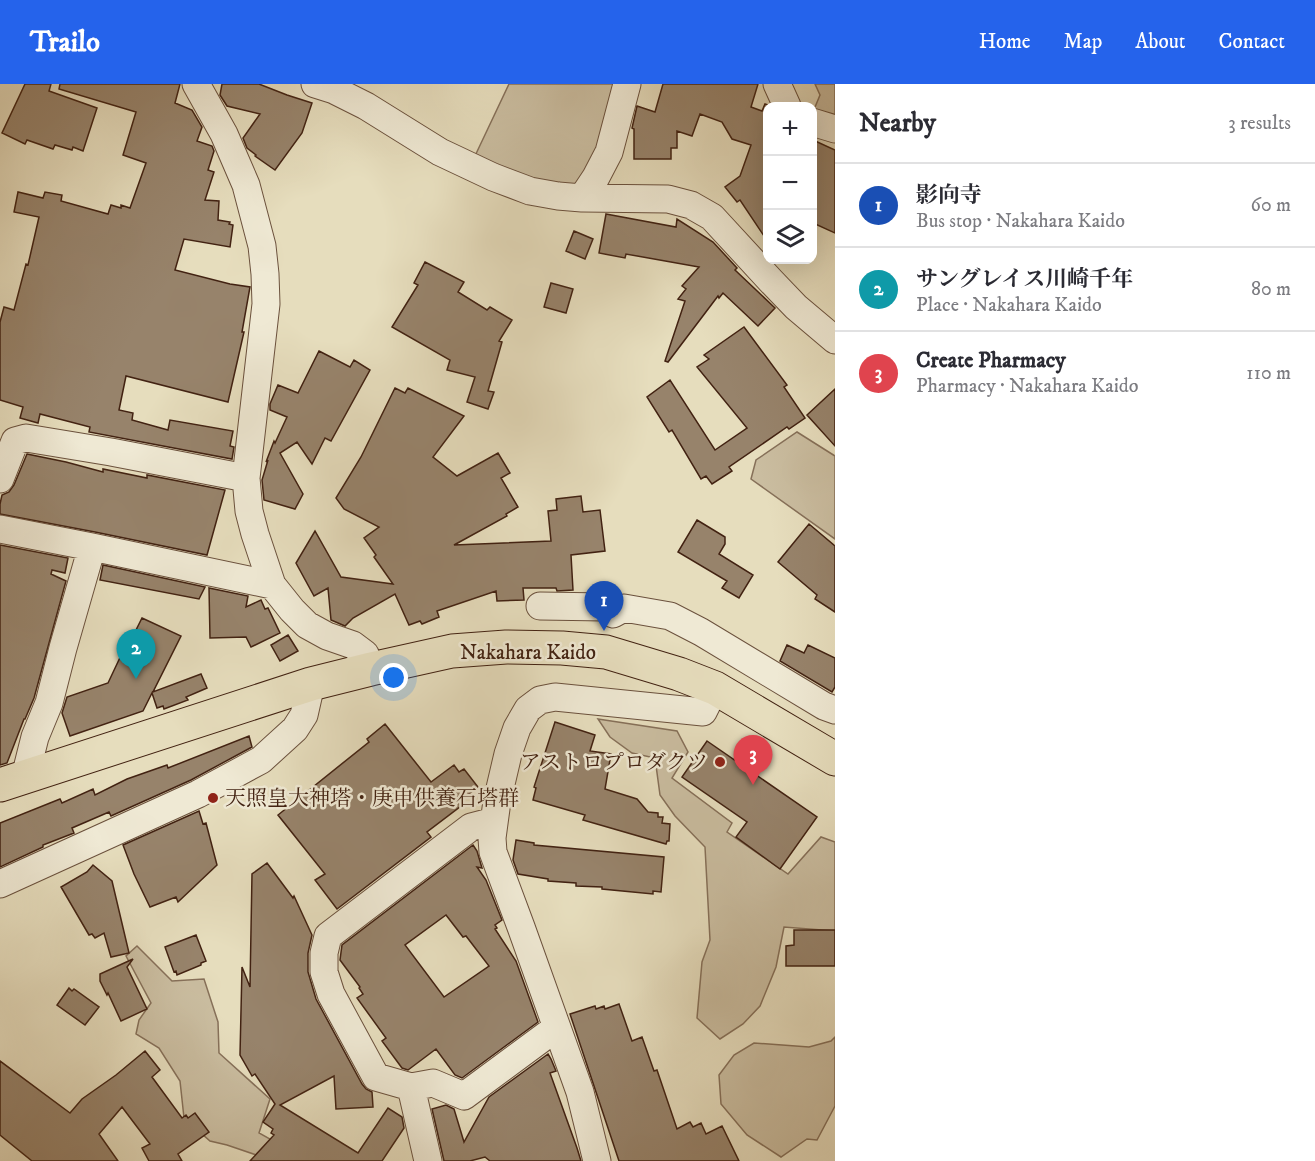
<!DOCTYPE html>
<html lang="en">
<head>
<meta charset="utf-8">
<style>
  :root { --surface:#fff; --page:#f2f2f3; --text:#2b2b33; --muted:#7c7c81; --line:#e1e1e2; --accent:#2563eb }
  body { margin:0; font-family:"IM FELL DW Pica","Noto Serif JP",serif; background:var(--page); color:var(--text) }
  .controls { position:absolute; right:18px; top:18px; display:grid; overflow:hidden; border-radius:12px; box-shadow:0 6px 24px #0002 }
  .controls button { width:54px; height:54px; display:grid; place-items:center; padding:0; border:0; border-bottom:2px solid var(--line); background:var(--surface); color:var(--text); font:30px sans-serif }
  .you { position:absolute; left:394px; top:594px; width:21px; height:21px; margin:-15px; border:4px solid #fff; border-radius:50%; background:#1a73e8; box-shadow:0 0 0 9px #1a73e833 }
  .badge { display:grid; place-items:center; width:39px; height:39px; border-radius:50%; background:var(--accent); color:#fff; font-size:20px; font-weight:700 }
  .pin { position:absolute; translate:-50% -50px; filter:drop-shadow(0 2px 3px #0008) }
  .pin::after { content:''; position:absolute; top:32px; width:21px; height:18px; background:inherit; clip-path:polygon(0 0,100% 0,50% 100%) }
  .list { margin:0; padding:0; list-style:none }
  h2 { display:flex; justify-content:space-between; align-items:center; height:78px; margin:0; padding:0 24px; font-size:26px }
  h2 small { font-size:20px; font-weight:400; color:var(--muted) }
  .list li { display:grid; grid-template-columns:39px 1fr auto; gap:18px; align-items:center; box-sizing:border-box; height:84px; padding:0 24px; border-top:2px solid var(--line) }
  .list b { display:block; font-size:22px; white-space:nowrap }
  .list p { margin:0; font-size:20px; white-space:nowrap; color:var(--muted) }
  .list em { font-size:20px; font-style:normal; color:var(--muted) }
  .icon { flex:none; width:33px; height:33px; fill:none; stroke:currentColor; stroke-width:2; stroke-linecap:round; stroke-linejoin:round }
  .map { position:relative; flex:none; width:835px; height:1077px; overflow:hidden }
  header { display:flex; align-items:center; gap:36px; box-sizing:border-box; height:84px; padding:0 30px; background:var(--accent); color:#fff }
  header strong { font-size:28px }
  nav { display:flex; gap:33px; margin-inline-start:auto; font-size:21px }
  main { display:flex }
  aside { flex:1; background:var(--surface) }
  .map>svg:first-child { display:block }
  .green { fill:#cabda0; stroke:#867059; stroke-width:1.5 }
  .building { fill:#97836b; stroke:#422212; stroke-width:1.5; fill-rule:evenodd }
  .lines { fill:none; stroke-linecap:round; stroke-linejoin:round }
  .minor-casing { stroke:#6b513d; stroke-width:29 }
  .major-casing { stroke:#422212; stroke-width:35 }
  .minor { stroke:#efe9d4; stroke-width:27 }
  .major { stroke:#e6ddbd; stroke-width:33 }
  .poi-dot { fill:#8f2418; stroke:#efe9d4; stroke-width:2 }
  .labels { text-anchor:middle; stroke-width:5; stroke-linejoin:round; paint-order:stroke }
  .street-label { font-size:21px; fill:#422212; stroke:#efe9d4 }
  .poi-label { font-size:21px; fill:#422212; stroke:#efe9d4; text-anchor:end }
</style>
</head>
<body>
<header>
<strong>Trailo</strong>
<nav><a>Home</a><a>Map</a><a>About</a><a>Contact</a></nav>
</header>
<main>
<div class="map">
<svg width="835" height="1077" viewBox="0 0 835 1077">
  <rect width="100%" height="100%" fill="#e6ddbd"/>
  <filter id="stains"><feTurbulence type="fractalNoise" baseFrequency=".00333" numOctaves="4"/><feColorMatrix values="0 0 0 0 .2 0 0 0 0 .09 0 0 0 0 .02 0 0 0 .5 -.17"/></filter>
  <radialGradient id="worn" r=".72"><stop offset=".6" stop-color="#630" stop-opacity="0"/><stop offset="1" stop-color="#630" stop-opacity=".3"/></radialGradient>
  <!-- green -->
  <path class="green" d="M509,0H619L602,66L578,105L533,100L474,74Z
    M815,0H835V35L813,28L820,11Z
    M797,348L835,372V455L751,395L756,376Z
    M598,635L677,647L688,668L672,694L732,739L727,748L788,790L821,753L835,758V847L784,843L776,883L760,922L743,940L720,955L697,934L702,878L710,856L705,763L675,732L660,711L655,674L632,669L610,653Z
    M137,862L172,897L204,895L218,938L219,969L270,1015L259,1049L309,1077H274L227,1061L210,1057L184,1034L180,997L159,964L136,950L139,936L151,919L126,872Z
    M835,953V1022L817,1056L807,1055L781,1073L747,1051L721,1020L719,991L734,971L754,959L809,963L831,957Z"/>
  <!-- building -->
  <path class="building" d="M25,0H51L49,7L97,24L83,67L73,63L72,66L55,61L53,65L27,56L25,60L2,49Z
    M60,0H180L175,19L192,26L202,43L197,57L212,62L214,67L208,86L214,88L205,116L219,117L218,136L230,138L229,140L233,141L230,163L184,155L175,186L230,200L250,203L242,248H244L228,318L126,292L119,326L133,329L132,336L168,346L170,336L233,347L230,362L234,363L232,375L89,348L90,343L40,330L38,339L20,334L23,323L0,316V238L4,223L14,226L26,180L28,181L39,133L14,128L18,108L43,114L45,108L62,111L61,117L108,130L111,121L121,124V121L130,124L146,79L123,71L136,28L59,5Z
    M222,0H259L287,11L312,19L302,49L275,86L255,72L256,71L247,64L243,54L260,30L227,22L220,11Z
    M663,0H758L751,23L762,27L765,20L768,21V158L740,116L737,118L725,103L740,92L751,61L732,55L722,38L700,30L692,52L677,47V64H671V75H634V45L632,44L637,22L655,28Z
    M813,56L835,66V149L813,139Z
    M606,130L676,143L677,135L713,158L737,184L735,186L775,224L758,242L723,209L719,214L718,212L668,278L665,277L685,217L678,215L686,205L682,202L699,183L626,170L625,174L599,169Z
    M574,147L593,155L585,175L566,167Z
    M425,178L464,198L458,208L487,226L490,223L512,236L499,257L502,258L488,307L494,308L488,325L467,318L475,293L447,286L450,276L392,243L418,201L414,199Z
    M551,199L573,205L566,229L544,223Z
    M744,243L787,301L784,303L805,334L789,345L787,343L729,383L732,387L712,400L706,392L701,395L672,346L669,348L647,313L670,296L715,366L747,344L697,283L709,275L704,271Z
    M319,267L350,283L354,276L370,286L331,357L325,354L312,380L297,358L280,369L303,410L295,425L264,416L262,396L268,376L266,378L274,357L275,359L287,333L270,326V320L278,301L298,309Z
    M395,304L405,309L408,304L464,332L433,373L457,392L498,369L510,389L501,394L518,423L506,430L507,432L454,461L551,457L548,427L557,426L556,415L581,412L583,428L600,426L605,467L571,471L573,506L557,507L556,504H523L524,516L497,517L496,507L437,527L439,533L422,540L420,537L409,541L395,510L353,534L345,542L331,536L328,504L314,512L296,479L315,447L341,493L393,500L374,473L376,471L364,454L379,443L344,425L336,414L361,373Z
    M835,305V362L807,331Z
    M27,370L66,378L103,388V385L147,394V391L225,406L207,471L95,448L0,430V420L2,411L9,408L14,401Z
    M697,436L725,453V460L719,470L753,491L739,514L722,504L727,497L678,468Z
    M809,440L835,462V528L815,515L817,511L778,478Z
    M0,461L68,474L65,489L52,486L51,490L66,497L34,614L25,635H24L7,679L0,681Z
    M103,481L205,503L199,515L100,496Z
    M209,504L248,512L246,523L261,516L265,525L268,524L280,549L251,563L246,553L210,554Z
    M142,534L181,552L153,608L201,590L207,604L186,613L188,616L164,625L163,622L157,624L152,609L143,627L70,652L62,629L67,613L108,599L125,563L127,564Z
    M288,551L298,567L280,577L271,561Z
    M787,561L804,569L808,561L835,574V603L832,608L780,577Z
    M555,638L595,651L590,667L611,670L605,705L637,715L648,728L658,729V733H663L662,739L670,740L669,757H667L666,760L583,736L585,731L533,716L536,704L534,703Z
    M385,640L431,698L454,681L459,688L464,685L478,703L458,718L461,722L427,748L431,753L337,825L315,796L325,790L278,731L369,658L367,655Z
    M249,652L252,663L191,696L111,732L109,728L72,744L74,749L43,761V763L0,783V739L60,715L62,719L93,705L95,711L127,695L167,681L168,684Z
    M707,657L817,733L780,785L736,753L747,738L682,693Z
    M199,727L203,740L206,739L217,781L178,818L176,813L150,823L134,790L123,761Z
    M516,756L534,759V761L664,773L661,808L653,807V810L602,805V803L576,802V799L548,797V795L518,790L513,776Z
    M473,761L477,767L482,784L477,783L486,796L502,836L495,841L497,844L495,845L516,877L538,938L462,994L455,991L436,965L408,986L402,984L382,957L386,954L357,914L363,910L359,904L360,903L340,876L342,861ZM446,831L463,853L466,852L489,882L444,913L405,861Z
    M267,779L293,814L294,812L312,851L308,869V888L316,915L362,1000L366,1005L372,1008L373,1023L336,1025L334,992L280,1021L358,1069L388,1024L402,1033L404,1044L382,1077H250L274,1051L271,1049L273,1045L263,1038L275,1020L255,990L252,992L240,971L242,883L250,903L252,790Z
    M93,781L112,797L129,869L111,873L104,849L95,854L92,850L89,851L61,803L87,788Z
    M794,846H835V882H786V862L794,861Z
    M196,851L206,877L201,879V881L177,891L176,887L174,888L165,863Z
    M133,875L127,883L147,925L121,937L108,909L107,911L100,897V890Z
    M69,904L72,907L74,905L99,923L85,941L57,921Z
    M619,920L632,957L642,953L654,987L657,986L677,1045L690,1038L693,1043L701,1039L706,1050L722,1042L739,1077H619L570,930L595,922L596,925L604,922L605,925Z
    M145,967L160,986L152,993L182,1034L186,1031L188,1034L195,1029L209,1048L178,1070L182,1077H149L142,1064L150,1060L122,1023L99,1050L118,1077H32L0,1051V977L70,1029L82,1015L116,991Z
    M548,970L551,975L556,987L550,989L577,1064L581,1077H490L485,1073L470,1077H444L432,1025L446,1021L454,1025L464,1058L489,1013Z"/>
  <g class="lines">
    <!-- minor casing -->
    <g class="minor-casing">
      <path id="minor" d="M196,0L224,50L246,101L262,162L265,190L266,220L246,394L249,427L255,450L272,501L292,526L307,541L327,552L353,561L365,570L371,585
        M315,0L334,6L366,22L440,68L493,93L530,107L558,112L582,114L668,115L691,121L712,133L771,197L796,223L835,256
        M777,0L787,22
        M812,38L835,45
        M582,114L596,93L609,68L627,0
        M0,395L15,357L26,354L111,368L246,394
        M0,445L92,463L272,501
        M540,522L605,523L613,530L624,524L670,532L701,548L824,622L835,626
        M25,693L35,653L49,619L63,564L92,463
        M494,737L471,743L328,852L324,869V888L331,910L376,993L411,1003L433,999L464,1012L556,944
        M0,800L198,710L261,676L295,645L304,631L311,600
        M411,1003L428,1077
        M597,1077L580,1008L521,843L493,768L492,754L497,717L508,670L517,644L528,625L540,616L555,613L703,628L715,604"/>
    </g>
    <!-- major casing -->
    <g class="major-casing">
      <path id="major" d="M0,701L311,600L371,585L452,567L506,563L562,564L606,568L679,590L715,604L835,675"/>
    </g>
    <!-- minor -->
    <use href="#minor" class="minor"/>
    <!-- major -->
    <use href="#major" class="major"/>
  </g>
  <!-- markers -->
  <g class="poi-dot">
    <circle cx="720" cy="678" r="6"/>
    <circle cx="213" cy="714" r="6"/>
  </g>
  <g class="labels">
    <!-- street labels -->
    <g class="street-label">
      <text x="528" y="575">Nakahara Kaido</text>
    </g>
    <!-- poi labels -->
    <g class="poi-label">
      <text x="708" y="685">アストロプロダクツ</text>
      <text x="225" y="721" text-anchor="start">天照皇大神塔・庚申供養石塔群</text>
    </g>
  </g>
  <rect width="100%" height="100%" filter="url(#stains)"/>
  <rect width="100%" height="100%" fill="url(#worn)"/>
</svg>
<div class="controls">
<button>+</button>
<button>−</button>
<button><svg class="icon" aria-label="layers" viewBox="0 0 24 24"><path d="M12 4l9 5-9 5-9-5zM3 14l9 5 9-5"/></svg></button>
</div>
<div class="you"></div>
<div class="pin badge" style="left:604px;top:547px;background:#1a4fb4">1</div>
<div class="pin badge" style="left:136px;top:595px;background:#0f9aa8">2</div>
<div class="pin badge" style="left:753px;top:701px;background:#e0444e">3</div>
</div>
<aside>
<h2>Nearby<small>3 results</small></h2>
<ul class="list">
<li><span class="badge" style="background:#1a4fb4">1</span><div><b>影向寺</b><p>Bus stop · Nakahara Kaido</p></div><em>60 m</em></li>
<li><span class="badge" style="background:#0f9aa8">2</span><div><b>サングレイス川崎千年</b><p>Place · Nakahara Kaido</p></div><em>80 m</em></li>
<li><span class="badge" style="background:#e0444e">3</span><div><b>Create Pharmacy</b><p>Pharmacy · Nakahara Kaido</p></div><em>110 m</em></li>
</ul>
</aside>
</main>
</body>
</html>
